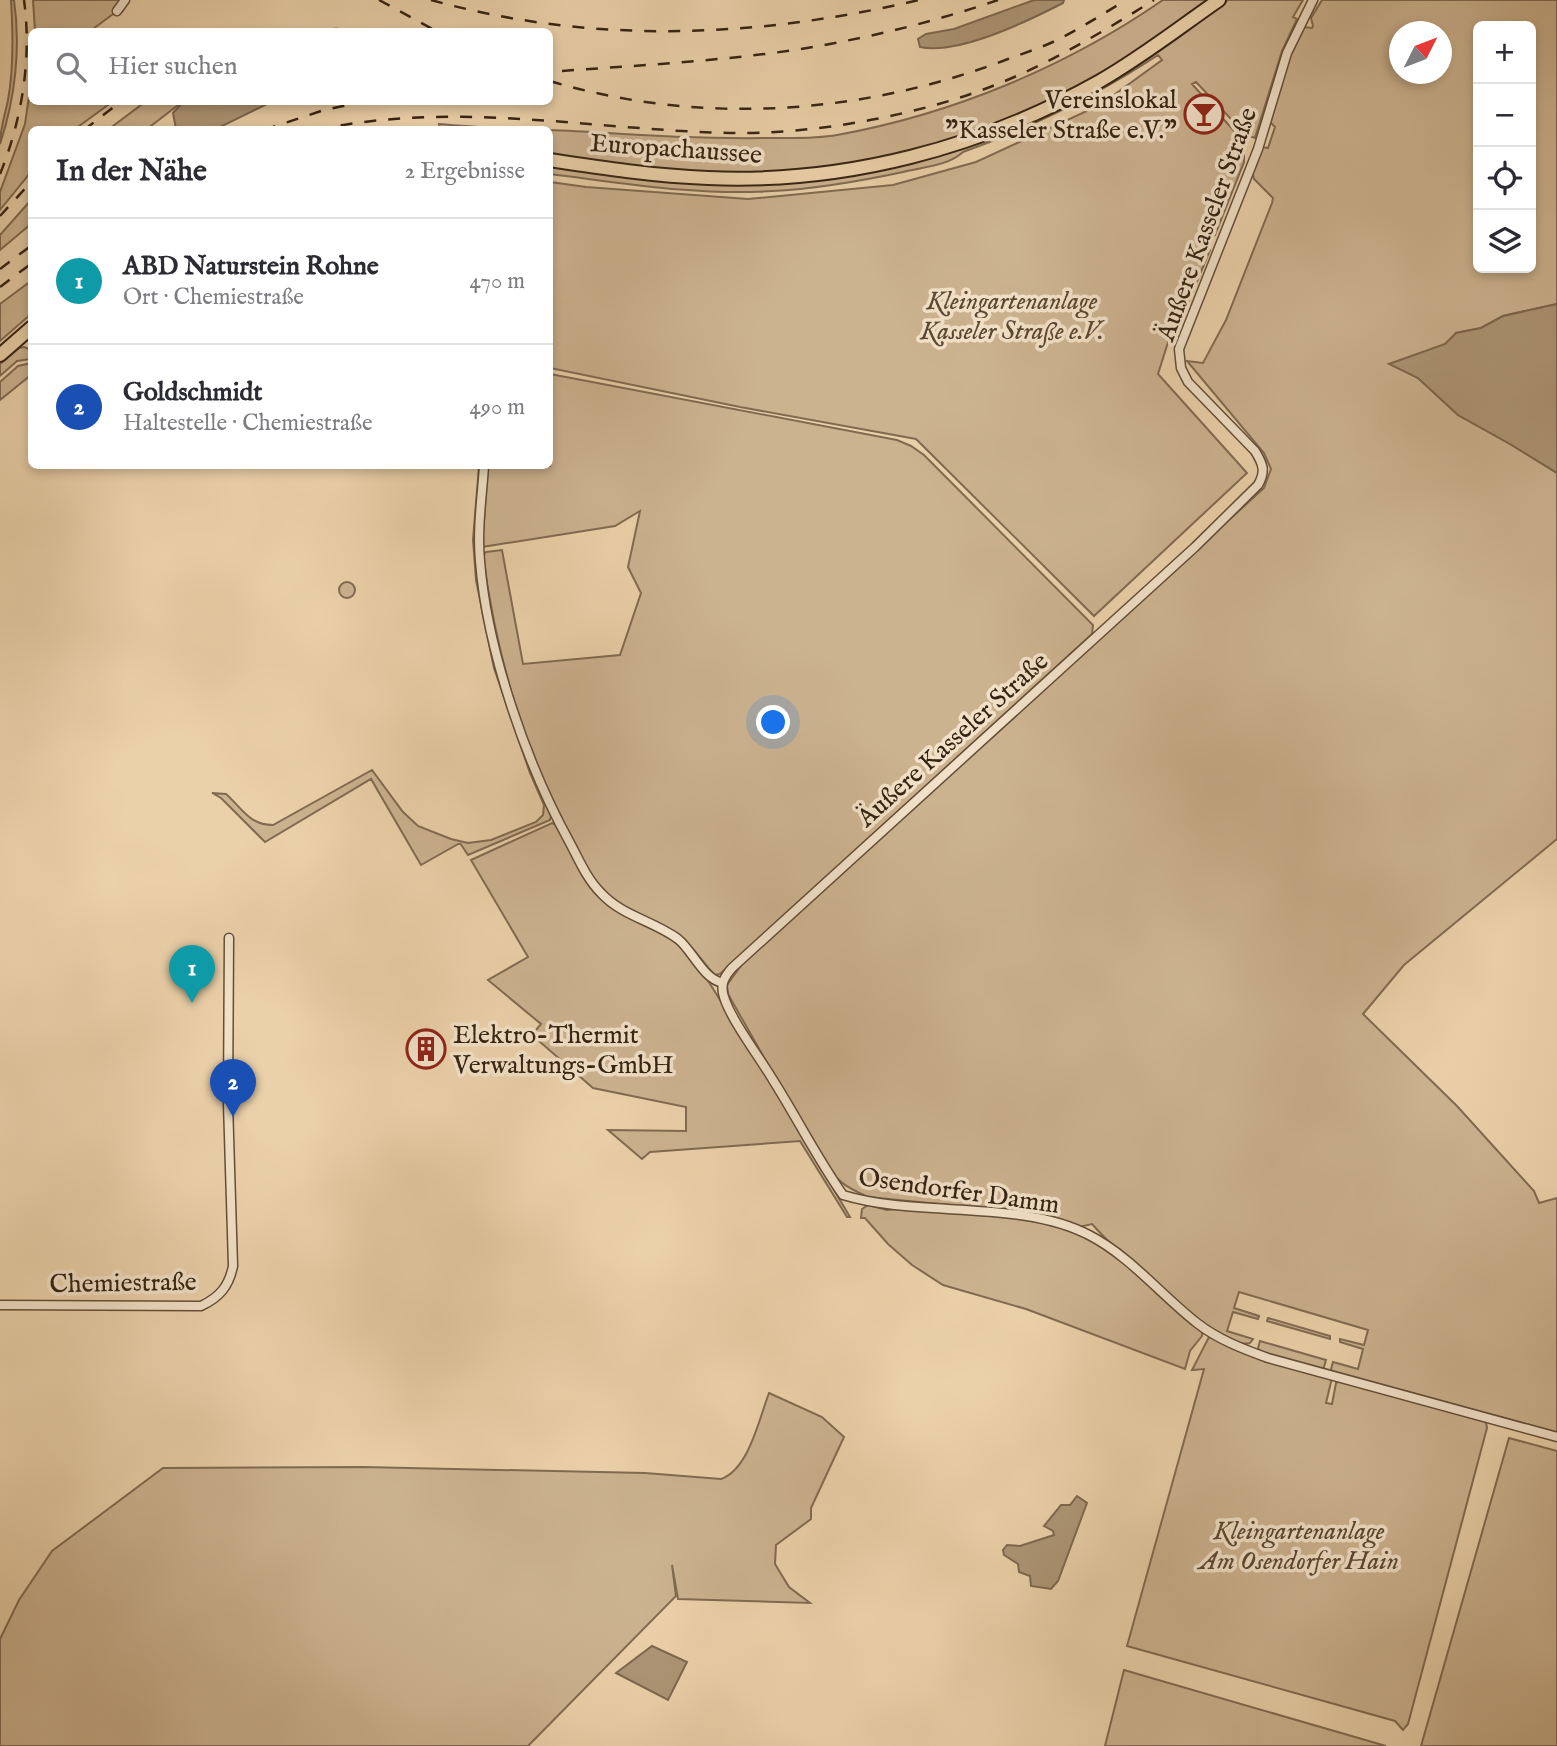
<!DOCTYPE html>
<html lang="de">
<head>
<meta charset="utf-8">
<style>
  :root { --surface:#fff; --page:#f2f2f3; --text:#2b2b33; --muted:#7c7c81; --line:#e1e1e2; --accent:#8f2418 }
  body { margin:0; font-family:"IM FELL English",serif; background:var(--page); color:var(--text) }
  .controls { position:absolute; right:21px; top:21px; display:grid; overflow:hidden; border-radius:10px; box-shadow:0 4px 10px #0003 }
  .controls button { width:63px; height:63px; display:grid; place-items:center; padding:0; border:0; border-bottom:2px solid var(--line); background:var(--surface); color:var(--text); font:35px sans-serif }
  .compass { position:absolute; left:1389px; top:21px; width:63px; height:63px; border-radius:50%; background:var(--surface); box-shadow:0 4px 10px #0003; rotate:48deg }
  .you { position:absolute; left:774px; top:723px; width:24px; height:24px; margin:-18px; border:5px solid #fff; border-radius:50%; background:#1a73e8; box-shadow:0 0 0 10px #1a73e833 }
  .badge { display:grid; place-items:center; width:46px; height:46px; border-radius:50%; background:var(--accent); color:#fff; font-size:23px; font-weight:700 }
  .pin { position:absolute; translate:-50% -58px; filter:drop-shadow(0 2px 4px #0008) }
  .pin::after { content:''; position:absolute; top:37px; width:24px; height:21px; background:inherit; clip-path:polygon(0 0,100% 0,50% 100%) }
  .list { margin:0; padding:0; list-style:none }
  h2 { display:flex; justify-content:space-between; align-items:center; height:91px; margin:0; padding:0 28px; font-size:30px }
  h2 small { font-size:23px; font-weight:400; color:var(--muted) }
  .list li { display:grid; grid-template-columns:46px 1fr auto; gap:21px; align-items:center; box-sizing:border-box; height:126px; padding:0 28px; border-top:2px solid var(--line) }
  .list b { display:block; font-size:26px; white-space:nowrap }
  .list p { margin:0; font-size:23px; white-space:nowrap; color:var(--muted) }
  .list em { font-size:23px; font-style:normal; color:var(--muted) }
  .icon { flex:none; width:38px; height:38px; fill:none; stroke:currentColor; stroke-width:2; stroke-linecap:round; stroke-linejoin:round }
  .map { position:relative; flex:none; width:1557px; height:1746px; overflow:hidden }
  .search { position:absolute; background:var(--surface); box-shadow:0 4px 10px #0003; left:28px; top:28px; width:525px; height:77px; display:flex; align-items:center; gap:18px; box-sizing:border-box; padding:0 24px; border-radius:10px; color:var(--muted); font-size:26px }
  .panel { position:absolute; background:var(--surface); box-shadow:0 4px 10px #0003; left:28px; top:126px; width:525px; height:343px; border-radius:10px }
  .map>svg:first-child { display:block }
  .green { fill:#ccb390; stroke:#806b51; stroke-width:2; fill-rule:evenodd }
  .water { fill:#ad9676; stroke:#7d684e; stroke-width:2 }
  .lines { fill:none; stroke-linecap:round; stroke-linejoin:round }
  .minor-casing { stroke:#624e38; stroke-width:11 }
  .primary-casing { stroke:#352312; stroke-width:16 }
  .minor { stroke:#f2e1c8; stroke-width:8 }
  .primary { stroke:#ebd1aa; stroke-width:12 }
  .rail { stroke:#352312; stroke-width:2.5; stroke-dasharray:12 12; stroke-linecap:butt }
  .labels { text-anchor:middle; stroke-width:7; stroke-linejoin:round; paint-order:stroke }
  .poi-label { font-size:26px; fill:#352312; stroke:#f2e1c8; text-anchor:end }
  .street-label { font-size:26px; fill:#352312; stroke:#f2e1c8 }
  .park-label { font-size:26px; font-style:italic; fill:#5b4732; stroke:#f2e1c8 }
</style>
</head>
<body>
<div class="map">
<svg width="1557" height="1746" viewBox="0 0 1557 1746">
  <rect width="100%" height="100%" fill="#ebd1aa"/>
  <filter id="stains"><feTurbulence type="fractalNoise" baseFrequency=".00286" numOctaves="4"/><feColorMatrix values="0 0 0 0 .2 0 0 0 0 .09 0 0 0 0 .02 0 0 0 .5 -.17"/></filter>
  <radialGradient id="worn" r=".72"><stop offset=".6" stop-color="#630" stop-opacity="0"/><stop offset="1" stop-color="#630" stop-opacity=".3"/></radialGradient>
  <!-- green -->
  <path class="green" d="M11,0H14C21,48 15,99 0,144C0,129 5,115 8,100C14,68 13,33 11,0Z
    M33,0H125L117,11L93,29L96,32L35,31Z
    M1163,0H1211C1166,32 1122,64 1073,90C955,154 815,181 682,172C638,169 593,161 550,155V130L440,129L439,124C490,129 542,129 593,132C651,136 709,139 768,138C790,138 815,139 837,135C953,114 1066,67 1163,0Z
    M1228,0H1303L1293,17L1297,19L1282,51L1255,138L1246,135L1196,82L1192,84L1244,142V162L1215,235L1210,237V250L1184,313L1177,314L1158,374L1247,473L1094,616L916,439L740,407L550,368V182L586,187L748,199L893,185L976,162L1100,105L1162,60L1158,55C1096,96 1033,127 963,152C948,166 923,167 903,172C861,181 816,189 772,191C698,196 623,183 550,174V165L708,183L923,159L1154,53Z
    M1322,0H1557V304L1503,316L1481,328L1456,333L1418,378L1458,415L1510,444L1557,473V839L1404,965L1363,1014L1457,1106L1534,1191L1539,1203L1557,1198V1432L1333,1373L1331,1369L1333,1362L1358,1369L1363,1349L1340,1342V1339L1364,1345L1368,1330L1239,1292L1234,1308L1259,1316L1258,1319L1233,1312L1227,1331L1253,1339L1250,1343C1223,1352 1112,1247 1092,1224L1079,1227L1030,1213L868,1197C843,1186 839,1182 822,1160L728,994L727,985L743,963L1264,488L1271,469L1264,453L1187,361L1203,363L1226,320L1272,203L1273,198L1254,179L1252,172L1262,147L1268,148L1275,127L1270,122L1286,62L1303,27L1312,28L1313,26L1311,18ZM1478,26H1531V268H1478ZM1400,32H1442V74H1400Z
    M31,82L32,102H112L75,129L32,130L31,172L0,210V192L25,124Z
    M145,102H182L147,129H109Z
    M31,200V224L0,250V235Z
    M31,281V314L0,341V304Z
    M24,347L31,350V359L17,361L0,376V364L19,348Z
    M31,363V375L0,400V382L18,366Z
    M550,374L897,440L911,446L924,455L1093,625L1092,634L720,974L715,975C703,964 696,948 682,940C658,923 626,915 605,893C589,876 579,855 568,834C523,748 496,653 483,556L486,552L502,550L523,664L620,655L641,593L628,567L640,511L615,526L482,547L488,466H550Z
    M479,466C483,477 477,498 476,512C474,533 474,555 477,576C489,658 516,742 551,816L550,820L468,855L460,843L421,865L371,779L265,842L221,798L212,793L226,794C242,808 249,825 273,825L372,770L403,812L418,826L451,839L468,843L491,840L536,822L543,815L544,805L530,773L494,668L476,580L473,540Z
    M339 590a8 8 0 1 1 16 0a8 8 0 1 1-16 0Z
    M552,823L556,825L590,886L670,937L688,954L707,979L768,1077L850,1217H847L800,1141L650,1152L642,1159L608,1130L686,1131V1107L593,1088L532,1035L541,1024L488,980L528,957L471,860Z
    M868,1205L887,1210L897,1209C956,1214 1044,1212 1096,1243C1135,1266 1168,1302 1202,1332V1336L1190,1351L1185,1369L1026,1309L943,1285L912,1265L888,1244L865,1218H861L862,1209Z
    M1268,1318L1330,1336V1339L1267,1321Z
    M1209,1337L1332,1378L1326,1403L1332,1404L1336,1383L1342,1380L1486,1422L1487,1428L1408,1724L1403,1730L1395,1721L1127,1646L1204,1369L1192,1370Z
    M1260,1341L1326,1360L1324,1367L1319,1370L1262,1353L1258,1348Z
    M769,1393L822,1417L844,1437L811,1508V1519L776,1545L775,1564L789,1587L810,1603L678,1599L672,1565L676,1596L528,1746H0V1639L19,1600L52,1551L163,1468L363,1467L645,1473L721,1479C749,1469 759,1419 769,1393Z
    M1509,1438L1557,1451V1746H1421Z
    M1124,1670L1386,1746H1105Z"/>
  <!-- water -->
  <path class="water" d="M1034,0H1064L1063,3C1028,21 959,55 920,47L918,39L926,34L954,29Z
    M183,102H271L218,128L176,129L173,113Z
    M1557,304V473L1510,444L1458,415L1418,378L1389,364L1445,344L1456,333L1481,328L1503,316Z
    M1077,1496L1087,1503L1058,1581L1051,1589L1031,1586L1030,1576L1019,1572L1018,1564L1004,1555L1003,1550L1007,1545L1020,1546L1054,1535L1053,1531L1044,1526L1061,1505H1070Z
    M652,1646L687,1662L668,1700L616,1673Z"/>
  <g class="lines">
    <!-- minor casing -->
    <g class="minor-casing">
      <path id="minor" d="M1313,0L1287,53L1258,149L1179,349L1181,368L1188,382L1255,451C1263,464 1266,471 1258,485L1195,547L732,968C724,977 720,985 724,997C731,1020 760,1058 773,1080C797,1118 817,1158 843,1195C918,1218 1020,1199 1089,1235C1130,1256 1161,1295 1197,1323C1217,1339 1243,1349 1268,1358L1557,1437
        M117,11L125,0
        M484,466C482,497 477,529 480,561C487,651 527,765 570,843C579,860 587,879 601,893C622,916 654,921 678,939C693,951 703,979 723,983
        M0,1305L201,1306C220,1297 229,1286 233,1266L228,1103L229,938"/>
    </g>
    <!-- primary casing -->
    <g class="primary-casing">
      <path id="primary" d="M550,160C602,168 655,176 708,178C845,184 981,148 1100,81C1142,57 1180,27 1219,0
        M0,355L32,327"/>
    </g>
    <!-- minor -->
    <use href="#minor" class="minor"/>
    <!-- primary -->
    <use href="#primary" class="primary"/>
    <!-- rail -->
    <path class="rail" d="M379,0L438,32
      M431,0C593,45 757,38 919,0
      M281,32L336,29L366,32
      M562,71C642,65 722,61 801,49C868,38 934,22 998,0
      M550,81C700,126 862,115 1008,59C1024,53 1041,48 1057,40C1081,28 1103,14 1126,0
      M84,130L120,102
      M264,130L324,110L362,102
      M317,130C455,100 591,130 730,133C814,135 927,114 1005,81C1057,59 1106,30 1154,0
      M0,174C22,120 32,58 24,0
      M0,216L32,181
      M0,269L32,245
      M0,287L32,263"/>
  </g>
  <!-- icons -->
  <defs>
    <g id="bar-ring" transform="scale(2.0125)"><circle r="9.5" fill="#f2e1c8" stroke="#8f2418" stroke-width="1.5"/><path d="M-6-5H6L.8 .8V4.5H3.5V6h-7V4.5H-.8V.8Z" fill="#8f2418"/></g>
    <g id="building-ring" transform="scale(2.0125)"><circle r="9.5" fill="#f2e1c8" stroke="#8f2418" stroke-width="1.5"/><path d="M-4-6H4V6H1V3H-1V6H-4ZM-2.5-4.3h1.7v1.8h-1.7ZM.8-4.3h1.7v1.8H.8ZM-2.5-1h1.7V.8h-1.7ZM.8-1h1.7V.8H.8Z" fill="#8f2418"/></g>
  </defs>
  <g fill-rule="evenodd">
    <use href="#bar-ring" x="1204" y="114"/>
    <use href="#building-ring" x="426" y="1049"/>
  </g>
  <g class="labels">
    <!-- poi labels -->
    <g class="poi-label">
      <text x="1177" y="108">Vereinslokal<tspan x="1177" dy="30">"Kasseler Straße e.V."</tspan></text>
      <text x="453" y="1043" text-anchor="start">Elektro-Thermit<tspan x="453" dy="30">Verwaltungs-GmbH</tspan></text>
    </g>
    <!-- street labels -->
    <g class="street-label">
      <text transform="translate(676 148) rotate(4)" y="9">Europachaussee</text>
      <text transform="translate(1206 224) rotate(-70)" y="9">Äußere Kasseler Straße</text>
      <text transform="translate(952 739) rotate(-42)" y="9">Äußere Kasseler Straße</text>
      <text transform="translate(959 1190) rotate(8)" y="9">Osendorfer Damm</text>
      <text transform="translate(123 1282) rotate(-1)" y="9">Chemiestraße</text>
    </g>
    <!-- park labels -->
    <g class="park-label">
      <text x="1012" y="309">Kleingartenanlage<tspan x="1012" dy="30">Kasseler Straße e.V.</tspan></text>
      <text x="1299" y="1539">Kleingartenanlage<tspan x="1299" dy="30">Am Osendorfer Hain</tspan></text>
    </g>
  </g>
  <rect width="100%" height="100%" filter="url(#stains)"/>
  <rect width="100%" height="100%" fill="url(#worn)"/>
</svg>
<div class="controls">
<button>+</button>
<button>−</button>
<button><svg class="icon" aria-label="locate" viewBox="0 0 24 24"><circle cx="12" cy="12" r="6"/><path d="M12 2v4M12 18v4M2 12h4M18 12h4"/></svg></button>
<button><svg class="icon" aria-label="layers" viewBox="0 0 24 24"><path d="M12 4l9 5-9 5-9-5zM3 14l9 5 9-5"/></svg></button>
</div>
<svg class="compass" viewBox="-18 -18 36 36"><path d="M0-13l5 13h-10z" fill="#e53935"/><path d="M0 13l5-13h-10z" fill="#7c7c81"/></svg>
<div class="you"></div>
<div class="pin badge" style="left:192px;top:1003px;background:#0f9aa8">1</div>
<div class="pin badge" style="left:233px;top:1117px;background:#1a4fb4">2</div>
<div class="search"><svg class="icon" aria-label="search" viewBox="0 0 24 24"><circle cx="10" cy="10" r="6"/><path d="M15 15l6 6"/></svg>Hier suchen</div>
<section class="panel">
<h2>In der Nähe<small>2 Ergebnisse</small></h2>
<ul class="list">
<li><span class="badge" style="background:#0f9aa8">1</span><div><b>ABD Naturstein Rohne</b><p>Ort · Chemiestraße</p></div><em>470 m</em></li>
<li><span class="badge" style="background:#1a4fb4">2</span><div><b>Goldschmidt</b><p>Haltestelle · Chemiestraße</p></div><em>490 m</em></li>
</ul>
</section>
</div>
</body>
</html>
